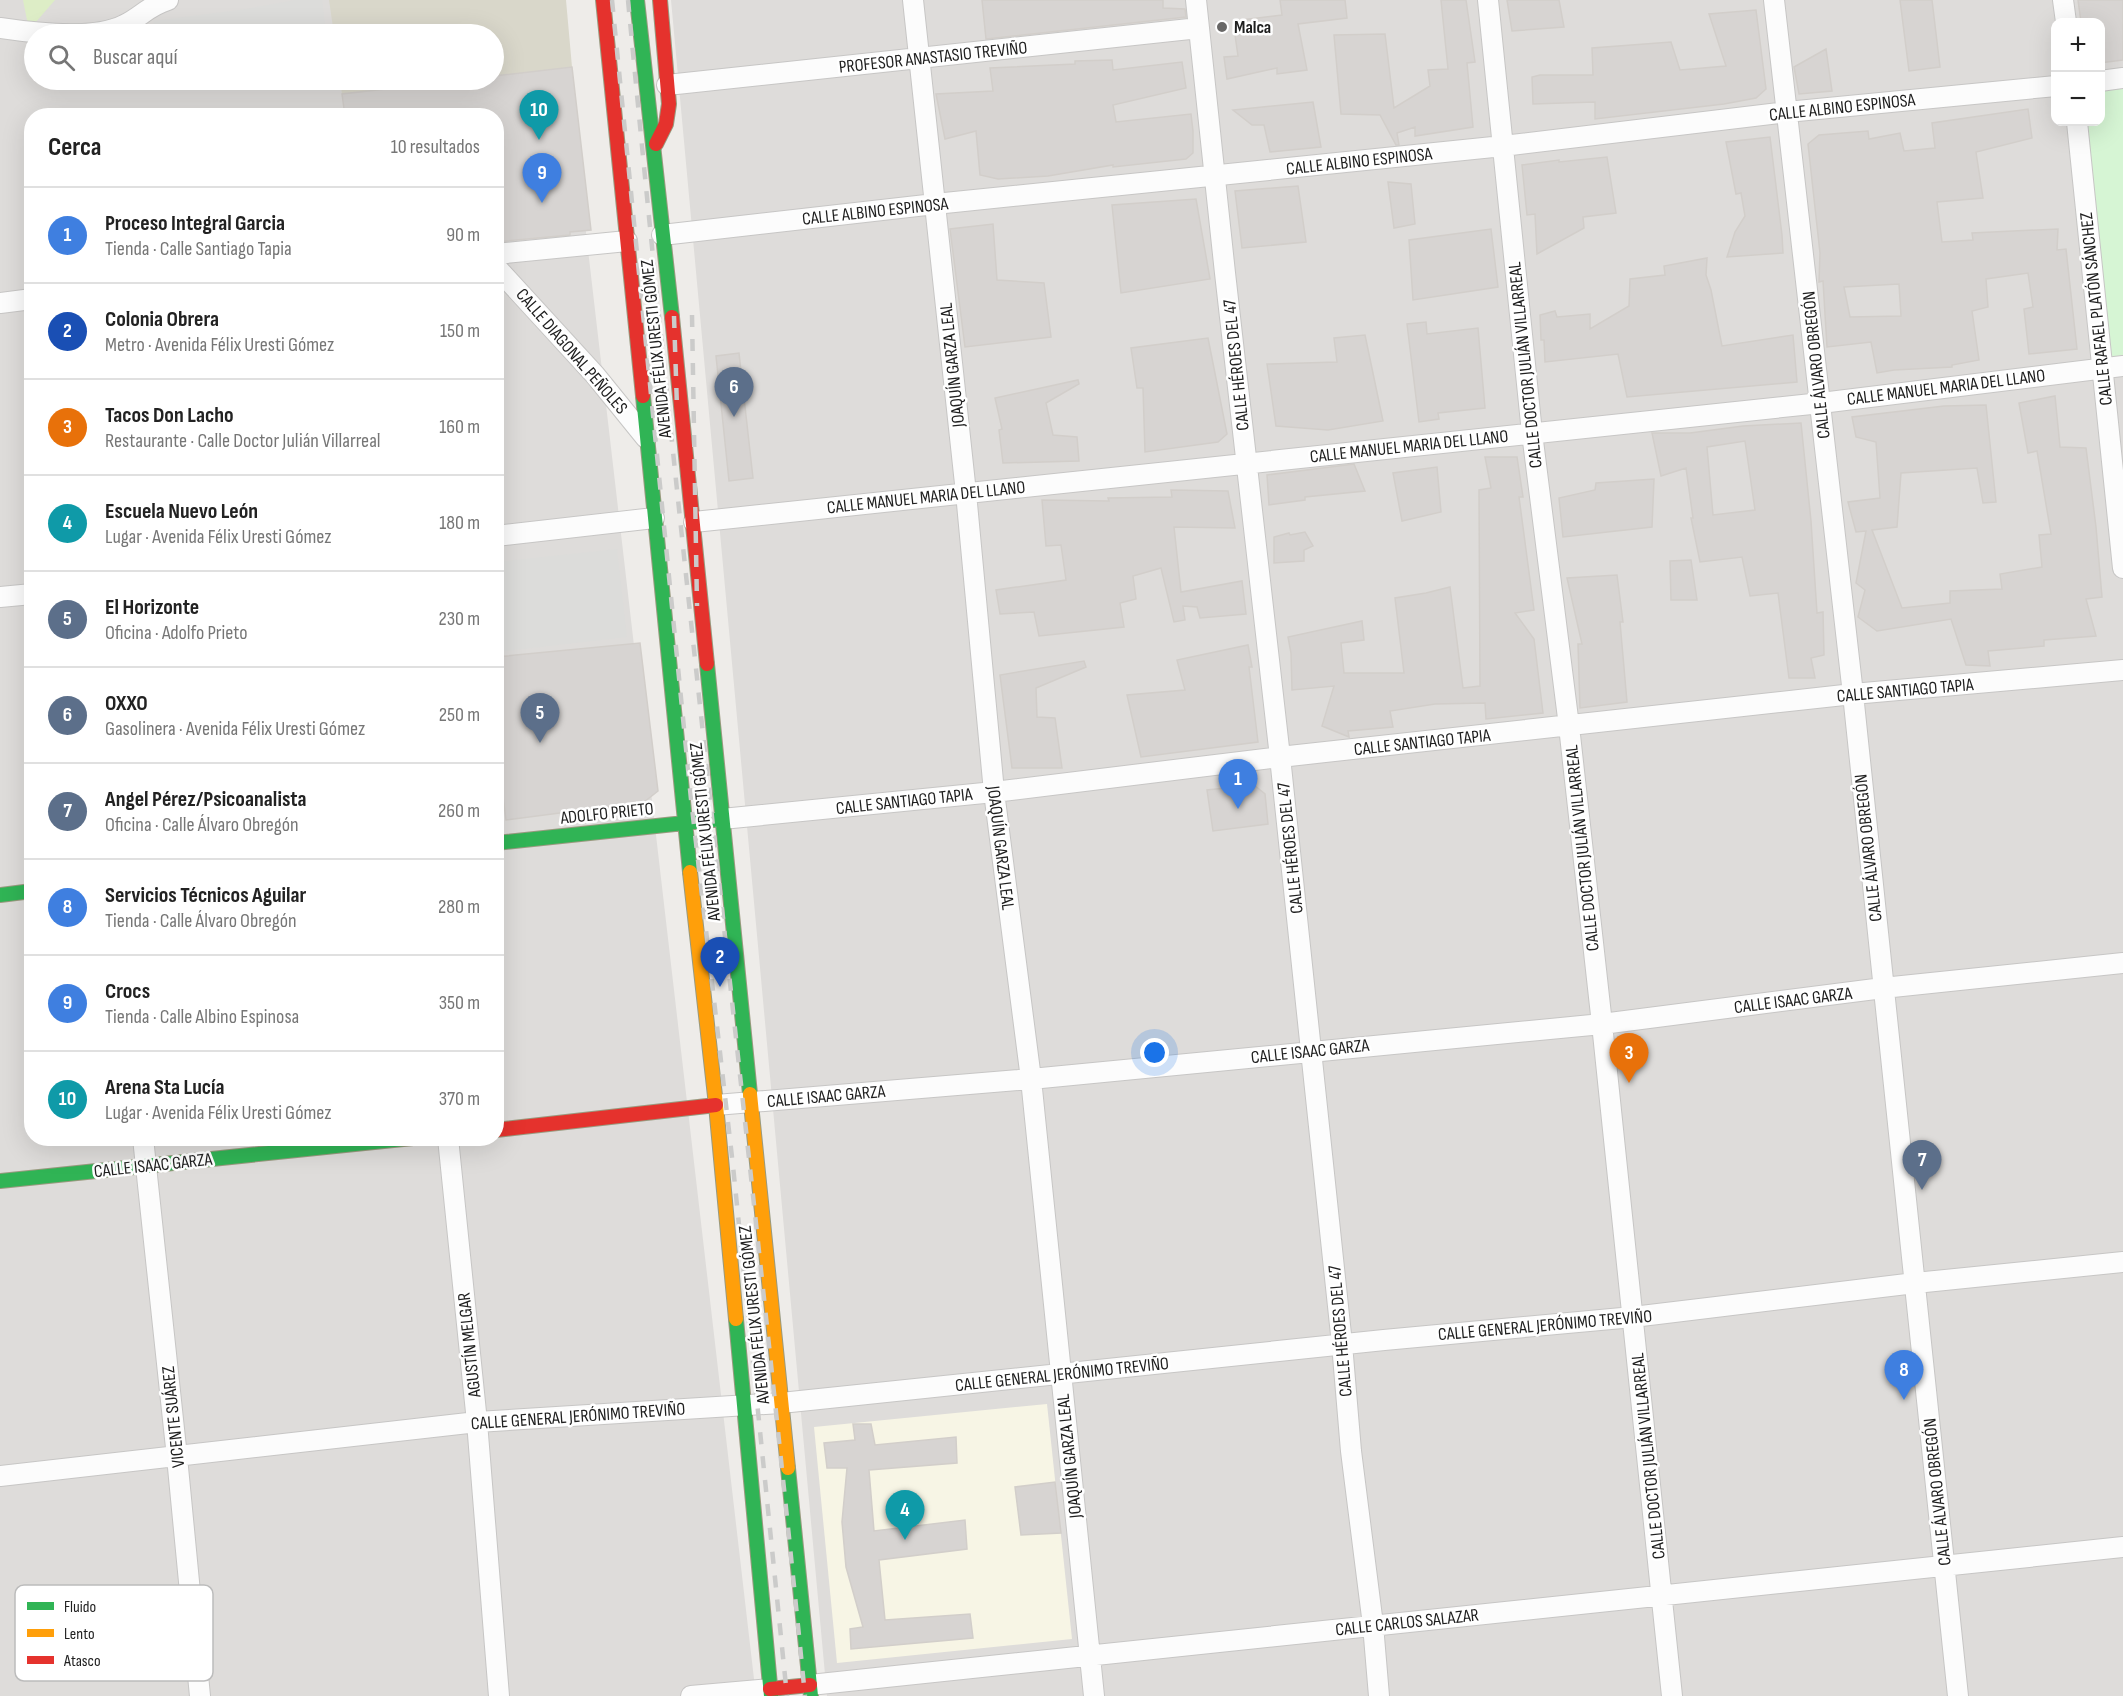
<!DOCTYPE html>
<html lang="es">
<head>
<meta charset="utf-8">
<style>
  :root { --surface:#fff; --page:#f6f6f6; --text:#222; --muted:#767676; --line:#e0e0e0; --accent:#686766 }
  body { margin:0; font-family:"Sofia Sans Condensed",sans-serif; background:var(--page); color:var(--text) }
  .controls { position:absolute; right:18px; top:18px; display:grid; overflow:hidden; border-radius:12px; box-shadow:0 6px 24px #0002 }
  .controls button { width:54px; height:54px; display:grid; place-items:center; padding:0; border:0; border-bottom:2px solid var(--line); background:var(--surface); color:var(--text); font:30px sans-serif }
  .you { position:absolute; left:1155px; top:1053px; width:21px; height:21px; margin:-15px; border:4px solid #fff; border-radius:50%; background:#1a73e8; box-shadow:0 0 0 9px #1a73e833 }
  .badge { display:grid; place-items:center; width:39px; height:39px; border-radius:50%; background:var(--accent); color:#fff; font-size:20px; font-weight:700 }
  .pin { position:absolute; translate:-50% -50px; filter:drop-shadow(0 2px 3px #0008) }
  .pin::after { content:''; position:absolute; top:32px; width:21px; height:18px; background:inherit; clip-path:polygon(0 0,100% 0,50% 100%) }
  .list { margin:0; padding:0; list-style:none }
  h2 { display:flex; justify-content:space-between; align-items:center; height:78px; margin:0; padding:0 24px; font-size:26px }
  h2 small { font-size:20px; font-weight:400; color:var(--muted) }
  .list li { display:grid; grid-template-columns:39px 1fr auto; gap:18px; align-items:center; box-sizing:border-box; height:96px; padding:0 24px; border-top:2px solid var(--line) }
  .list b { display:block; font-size:22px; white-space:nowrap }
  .list p { margin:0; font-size:20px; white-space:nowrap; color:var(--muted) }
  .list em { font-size:20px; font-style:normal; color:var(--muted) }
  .icon { flex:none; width:33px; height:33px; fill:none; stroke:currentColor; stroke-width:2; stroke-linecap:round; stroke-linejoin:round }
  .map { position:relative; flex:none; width:2123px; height:1696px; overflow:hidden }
  .search { position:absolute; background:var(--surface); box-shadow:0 6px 24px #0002; left:24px; top:24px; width:480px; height:66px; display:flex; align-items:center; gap:15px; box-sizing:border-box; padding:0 21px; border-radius:33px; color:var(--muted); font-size:22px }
  .panel { position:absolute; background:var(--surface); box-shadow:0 6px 24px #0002; left:24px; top:108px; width:480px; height:1038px; border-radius:24px }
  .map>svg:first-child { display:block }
  .residential { fill:#dedcda; fill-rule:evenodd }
  .education { fill:#f7f5e5 }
  .religious { fill:#dcdcda }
  .construction { fill:#d9d7ca }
  .grass { fill:#ddedc6 }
  .park { fill:#d6f5d4 }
  .building { fill:#d7d4d2; stroke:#d2ceca; stroke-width:1.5; fill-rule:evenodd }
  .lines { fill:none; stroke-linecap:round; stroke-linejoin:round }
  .street-casing { stroke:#c7c6c5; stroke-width:22 }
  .fast-casing { stroke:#999a7f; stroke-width:16 }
  .slow-casing { stroke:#999a7f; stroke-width:16 }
  .jam-casing { stroke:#999a7f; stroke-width:16 }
  .street { stroke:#fcfcfc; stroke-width:20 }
  .fast { stroke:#30b455; stroke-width:14 }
  .slow { stroke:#ff9f0a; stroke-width:14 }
  .jam { stroke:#e5322d; stroke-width:14 }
  .rail { stroke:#cbcbca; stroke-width:4.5; stroke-dasharray:12 12; stroke-linecap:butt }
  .poi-dot { fill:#686766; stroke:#fff; stroke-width:2 }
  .labels { text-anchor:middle; stroke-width:5; stroke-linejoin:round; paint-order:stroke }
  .poi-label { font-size:18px; font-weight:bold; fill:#202020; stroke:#fff; text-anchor:start }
  .street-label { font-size:18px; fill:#202020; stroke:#fff }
  .key { fill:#fff; stroke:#bcbcbc; stroke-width:1.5 }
  .key-label { font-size:16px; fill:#202020 }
</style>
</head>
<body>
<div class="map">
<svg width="2123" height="1696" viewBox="0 0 2123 1696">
  <rect width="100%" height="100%" fill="#eeece9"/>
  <!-- residential -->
  <path class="residential" d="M0,0H559L756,1696H0ZM34,34H494V80H34ZM32,116H496V1138H32Z
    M671,0H2123V1696H827ZM2056,22H2100V122H2056Z"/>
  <!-- education -->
  <path class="education" d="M1047,1404L1072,1639L837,1663L814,1427Z"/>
  <!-- religious -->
  <path class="religious" d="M295,0H322L326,34H156L153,21L246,9Z
    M617,549L627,637L497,652V562Z"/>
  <!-- construction -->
  <path class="construction" d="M329,0H566L572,67L494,76V34H334Z
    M340,80H465L342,94Z"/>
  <!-- grass -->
  <path class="grass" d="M0,0H55L29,30L23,0Z"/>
  <!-- park -->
  <path class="park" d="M2123,78V366L2102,369L2077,122H2100L2101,81Z"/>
  <!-- building -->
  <path class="building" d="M982,0H1163V8L1185,9L1186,17L986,39Z
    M1280,0H1345L1347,18L1298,24L1307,70L1277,74V68L1227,79L1224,57L1238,56L1233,21L1282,15Z
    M1441,0H1466L1475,62L1467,63L1473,127L1415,136V127L1397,133L1399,145H1396L1380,115L1341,114L1334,35L1385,34L1394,108L1430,86L1428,70L1448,69Z
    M1507,0H1559L1564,27L1512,31Z
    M1900,0H1932L1940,67L1909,71Z
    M2078,0H2123V60L2100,63V22H2081Z
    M1756,10L1766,89L1756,98L1724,104L1595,119V102L1533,104L1532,77L1540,75H1593L1592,48L1671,42L1680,70L1726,66L1709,14Z
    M1826,49L1832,91L1799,94L1794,67Z
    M1112,60L1113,70L1182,62L1186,88L1113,105L1116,122L1191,114L1193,131V153L1186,159L1113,167V165L1048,176L998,179L980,175L976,131L945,139L936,94L993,91L990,68L1075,64V61Z
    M572,67L591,230L570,232V235L496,242V116H345L342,94L465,80H494V76Z
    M1313,102L1321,147L1270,152L1264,125H1252L1233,110Z
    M2028,109L2032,138L1976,152L1983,198L1937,202L1942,242L1973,240L1972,233L2058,229L2057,250L2066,249L2077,349L2029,354L2024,309L2033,307L2028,273L1986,279L1988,307L1972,311L1979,360L1952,365V367L1894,370L1877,373L1871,342L1827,347L1823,281L1819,282L1820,253L1808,144L1819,135L1868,131L1869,139L1900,133L1904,151L1935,148L1932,123ZM1899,284L1901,316L1850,317L1844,287Z
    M1770,137L1782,235L1783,253L1727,257L1735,232L1745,216L1741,193L1736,194L1726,142Z
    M1607,157L1616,213L1583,217L1584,228L1537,254L1535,214L1527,215L1522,165L1559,160V162Z
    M1388,182L1411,184L1415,224L1394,228Z
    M1298,186L1306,242L1242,248L1235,191Z
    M1196,199L1210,279L1121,293L1112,205Z
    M993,224L997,280L1044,283L1051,337L965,347L950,229Z
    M1491,229L1498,287L1413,300L1409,240Z
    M1707,258L1706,275L1711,290L1722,346L1793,335L1797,382L1627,397L1618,354L1545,362L1544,340H1541L1540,315L1555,311L1557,317L1590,314V329L1629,306L1630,279L1665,275L1664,266Z
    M1426,322L1427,334L1478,328L1485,408L1438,413L1439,419L1419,422L1407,324Z
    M1365,335L1383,421L1328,430L1276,426L1267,364L1337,362L1334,338Z
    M1208,338L1227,434L1218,442L1145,452L1143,388H1137L1131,348Z
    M739,353L753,478L729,481L716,356Z
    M1078,380L1079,384L1046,403L1053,435L1077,437L1079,461L1003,463L999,430L1002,429L995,398Z
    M2055,396L2060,447L2086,448L2096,527L2102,597L2086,599L2096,636L2044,640V646L1988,651L1990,666L1966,665L1951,619L1877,631L1858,617L1865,590L1856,583L1866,531L1856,532L1848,502L1880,498L1876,442L1856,437L1852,417L1944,406L1986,405L1996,502L1983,503L1977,468L1901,473L1897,527L1872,530L1902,608L1950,603V591L2002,589L2000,574L2042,567L2039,535L2051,534L2037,451L2028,453L2019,403Z
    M1801,423L1811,521L1817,613L1823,612L1824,655L1811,658L1815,678H1789L1778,593L1750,596L1742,557L1700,562L1691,518H1693L1686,468L1661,476L1652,433H1690L1743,426ZM1745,441L1755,510L1713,515L1707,447Z
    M1485,457H1517L1523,497H1519L1534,610L1515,613L1534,639L1543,713L1486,719L1485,703L1435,704L1390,711L1393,727L1348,731L1349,737L1322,726L1334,686L1292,690L1291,653L1288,637L1362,621L1364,640L1341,643L1344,673H1404L1395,598L1426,593L1450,587L1463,688L1480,686L1479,490L1491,488Z
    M1354,464L1365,491L1305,497V500L1269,505L1267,475Z
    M1437,467L1441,512L1402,521L1393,473Z
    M1654,479L1652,527L1563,537L1559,498L1595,490L1596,483Z
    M1171,490L1228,491L1235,528L1174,527L1181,592L1242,581L1246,614L1200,618L1197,607L1183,606L1185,620L1174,622L1161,568L1133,576L1136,599L1120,603L1124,627L1039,636L1034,612L1000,614L996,590L1066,580L1061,545L1046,546L1042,500L1109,501L1108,498L1172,497Z
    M1305,532L1313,546L1304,550V561L1274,563V537L1289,533L1290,535Z
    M1691,560L1697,600H1671L1670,561Z
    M1617,575L1623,622H1620L1627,702L1580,708L1578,644H1582L1567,578Z
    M640,643L658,791L644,802L506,820L496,741V657Z
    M1248,645L1252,667H1249L1258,742L1141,757L1127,695L1185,690L1177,660Z
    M1084,661L1086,667L1036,688L1037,717L1055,718L1062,768H1012L1000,675Z
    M1254,785L1265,794L1268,824L1213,831L1207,790Z
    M853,1424H871L875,1445L956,1437L957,1463L869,1470L874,1531L965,1520L967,1549L879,1560L885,1620L970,1614L973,1638L851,1649L850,1629L863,1627L846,1567L842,1522L847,1468H827L824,1443L855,1440Z
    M1055,1482L1061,1533L1021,1535L1015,1487Z"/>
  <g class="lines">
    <!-- street casing -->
    <g class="street-casing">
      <path id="street" d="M913,0L966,493L994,792L1031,1079L1094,1696
        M1196,0L1225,273L1280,757L1342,1344L1351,1451L1373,1625L1379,1696
        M1488,0L1532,433L1569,726L1602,1024L1672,1696
        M1774,0L1853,694L1958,1696
        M2063,0L2066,22
        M0,28C33,33 94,40 124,25C141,17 148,6 168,0
        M2100,81L2123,78
        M667,85L1199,28
        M2077,122L2123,568
        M662,235L935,204L1503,146L1787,112L2056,86
        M496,254L627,241
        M496,267L595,375L646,438
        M0,303L32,299
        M694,522L1821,403L2123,366
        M496,536L654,518
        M0,597L32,594
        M722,819L994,792L1280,757L1853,694L2123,670
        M716,1105L1031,1079L1602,1024L1883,988L2123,963
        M143,1138L177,1457L200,1696
        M448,1138L477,1422L499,1696
        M0,1476L477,1422L781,1403L1384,1340L1633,1317L1915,1283L2123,1262
        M810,1685L2123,1547
        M691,1696L770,1689"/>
    </g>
    <!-- fast casing -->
    <g class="fast-casing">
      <path id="fast" d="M637,0L672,317
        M643,396L690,872
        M707,664L750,1094
        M496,843L722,819
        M0,895L32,891
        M0,1181L413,1138
        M736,1319L771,1696
        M788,1468L811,1696"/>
    </g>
    <!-- slow casing -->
    <g class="slow-casing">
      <path id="slow" d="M690,872L716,1105L736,1319
        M750,1094L788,1468"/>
    </g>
    <!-- jam casing -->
    <g class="jam-casing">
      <path id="jam" d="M603,0L643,396
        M656,144L666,124L669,104L660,0
        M672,317L707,664
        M496,1130L716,1105
        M770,1689L810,1685"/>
    </g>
    <!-- street -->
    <use href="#street" class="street"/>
    <!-- fast -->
    <use href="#fast" class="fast"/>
    <!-- slow -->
    <use href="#slow" class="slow"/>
    <!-- jam -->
    <use href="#jam" class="jam"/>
    <!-- rail -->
    <path class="rail" d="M612,0L691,799L733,1166L787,1696
      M628,0C681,566 749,1130 805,1696
      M692,315L697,606
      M674,316L677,408"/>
  </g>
  <!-- markers -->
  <circle class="poi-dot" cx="1222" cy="27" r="6"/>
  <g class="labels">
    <!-- poi labels -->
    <g class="poi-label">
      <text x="1234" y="33">Malca</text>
    </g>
    <!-- street labels -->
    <g class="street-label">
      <text transform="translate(933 57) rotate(-6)" y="6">PROFESOR ANASTASIO TREVIÑO</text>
      <text transform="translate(1842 107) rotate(-6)" y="6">CALLE ALBINO ESPINOSA</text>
      <text transform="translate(1359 161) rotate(-6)" y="6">CALLE ALBINO ESPINOSA</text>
      <text transform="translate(875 211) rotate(-6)" y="6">CALLE ALBINO ESPINOSA</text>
      <text transform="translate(2096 309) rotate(-96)" y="6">CALLE RAFAEL PLATÓN SÁNCHEZ</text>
      <text transform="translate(656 349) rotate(-96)" y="6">AVENIDA FÉLIX URESTI GÓMEZ</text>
      <text transform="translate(572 351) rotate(49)" y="6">CALLE DIAGONAL PEÑOLES</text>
      <text transform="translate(952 365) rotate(-96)" y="6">JOAQUÍN GARZA LEAL</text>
      <text transform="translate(1236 365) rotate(-96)" y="6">CALLE HÉROES DEL 47</text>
      <text transform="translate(1525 365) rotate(-96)" y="6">CALLE DOCTOR JULIÁN VILLARREAL</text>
      <text transform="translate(1816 365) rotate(-96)" y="6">CALLE ÁLVARO OBREGÓN</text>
      <text transform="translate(1946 387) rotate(-7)" y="6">CALLE MANUEL MARIA DEL LLANO</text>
      <text transform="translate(1409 446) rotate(-6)" y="6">CALLE MANUEL MARIA DEL LLANO</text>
      <text transform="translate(926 497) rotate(-6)" y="6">CALLE MANUEL MARIA DEL LLANO</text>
      <text transform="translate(1905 690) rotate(-5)" y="6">CALLE SANTIAGO TAPIA</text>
      <text transform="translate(1422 742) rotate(-6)" y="6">CALLE SANTIAGO TAPIA</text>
      <text transform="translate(904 801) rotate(-6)" y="6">CALLE SANTIAGO TAPIA</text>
      <text transform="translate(607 813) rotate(-6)" y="6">ADOLFO PRIETO</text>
      <text transform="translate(705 832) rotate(-96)" y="6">AVENIDA FÉLIX URESTI GÓMEZ</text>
      <text transform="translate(1001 848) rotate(83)" y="6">JOAQUÍN GARZA LEAL</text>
      <text transform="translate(1290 848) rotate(-96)" y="6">CALLE HÉROES DEL 47</text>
      <text transform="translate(1582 848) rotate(-96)" y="6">CALLE DOCTOR JULIÁN VILLARREAL</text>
      <text transform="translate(1868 848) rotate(-96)" y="6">CALLE ÁLVARO OBREGÓN</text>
      <text transform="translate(1793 1000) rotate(-7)" y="6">CALLE ISAAC GARZA</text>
      <text transform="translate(1310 1051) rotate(-6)" y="6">CALLE ISAAC GARZA</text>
      <text transform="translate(826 1096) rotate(-5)" y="6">CALLE ISAAC GARZA</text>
      <text transform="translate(153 1165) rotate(-6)" y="6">CALLE ISAAC GARZA</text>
      <text transform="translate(754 1315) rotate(-96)" y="6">AVENIDA FÉLIX URESTI GÓMEZ</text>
      <text transform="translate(1545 1325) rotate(-5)" y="6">CALLE GENERAL JERÓNIMO TREVIÑO</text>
      <text transform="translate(1340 1331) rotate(-95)" y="6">CALLE HÉROES DEL 47</text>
      <text transform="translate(469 1345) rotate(-96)" y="6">AGUSTÍN MELGAR</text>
      <text transform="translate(1062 1374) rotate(-6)" y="6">CALLE GENERAL JERÓNIMO TREVIÑO</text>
      <text transform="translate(578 1416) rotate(-4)" y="6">CALLE GENERAL JERÓNIMO TREVIÑO</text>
      <text transform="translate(173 1417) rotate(-96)" y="6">VICENTE SUÁREZ</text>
      <text transform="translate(1069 1456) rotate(-96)" y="6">JOAQUÍN GARZA LEAL</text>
      <text transform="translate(1648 1456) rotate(-96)" y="6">CALLE DOCTOR JULIÁN VILLARREAL</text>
      <text transform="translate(1937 1492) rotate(-96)" y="6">CALLE ÁLVARO OBREGÓN</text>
      <text transform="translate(1407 1622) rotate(-6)" y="6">CALLE CARLOS SALAZAR</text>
    </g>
  </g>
  <!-- legend -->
  <rect x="15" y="1585" width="198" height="96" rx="9" class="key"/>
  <rect x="27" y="1602" width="27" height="8" fill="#30b455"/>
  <rect x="27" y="1629" width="27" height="8" fill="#ff9f0a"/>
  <rect x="27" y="1656" width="27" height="8" fill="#e5322d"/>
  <g class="key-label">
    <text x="64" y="1612">Fluido</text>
    <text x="64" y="1639">Lento</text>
    <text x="64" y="1666">Atasco</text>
  </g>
</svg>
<div class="controls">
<button>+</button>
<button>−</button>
</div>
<div class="you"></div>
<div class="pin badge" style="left:1238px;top:809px;background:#3f7fe0">1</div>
<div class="pin badge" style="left:720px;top:987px;background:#1a4fb4">2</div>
<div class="pin badge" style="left:1629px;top:1083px;background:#e8710a">3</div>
<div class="pin badge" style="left:905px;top:1540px;background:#0f9aa8">4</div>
<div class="pin badge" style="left:540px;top:743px;background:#5c6f8a">5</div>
<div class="pin badge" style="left:734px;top:417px;background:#5c6f8a">6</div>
<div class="pin badge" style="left:1922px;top:1190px;background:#5c6f8a">7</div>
<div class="pin badge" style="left:1904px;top:1400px;background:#3f7fe0">8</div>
<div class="pin badge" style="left:542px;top:203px;background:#3f7fe0">9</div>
<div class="pin badge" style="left:539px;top:140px;background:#0f9aa8">10</div>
<div class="search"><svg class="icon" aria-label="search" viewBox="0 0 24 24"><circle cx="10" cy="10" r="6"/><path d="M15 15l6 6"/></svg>Buscar aquí</div>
<section class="panel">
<h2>Cerca<small>10 resultados</small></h2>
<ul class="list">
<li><span class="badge" style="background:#3f7fe0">1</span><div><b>Proceso Integral Garcia</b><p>Tienda · Calle Santiago Tapia</p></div><em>90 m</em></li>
<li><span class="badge" style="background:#1a4fb4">2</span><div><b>Colonia Obrera</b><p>Metro · Avenida Félix Uresti Gómez</p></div><em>150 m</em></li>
<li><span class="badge" style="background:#e8710a">3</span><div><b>Tacos Don Lacho</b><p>Restaurante · Calle Doctor Julián Villarreal</p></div><em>160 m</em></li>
<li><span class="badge" style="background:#0f9aa8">4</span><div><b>Escuela Nuevo León</b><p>Lugar · Avenida Félix Uresti Gómez</p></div><em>180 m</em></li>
<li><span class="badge" style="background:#5c6f8a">5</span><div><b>El Horizonte</b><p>Oficina · Adolfo Prieto</p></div><em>230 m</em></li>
<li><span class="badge" style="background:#5c6f8a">6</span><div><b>OXXO</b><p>Gasolinera · Avenida Félix Uresti Gómez</p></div><em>250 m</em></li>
<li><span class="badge" style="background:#5c6f8a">7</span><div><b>Angel Pérez/Psicoanalista</b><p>Oficina · Calle Álvaro Obregón</p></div><em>260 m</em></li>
<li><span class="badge" style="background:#3f7fe0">8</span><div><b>Servicios Técnicos Aguilar</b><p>Tienda · Calle Álvaro Obregón</p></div><em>280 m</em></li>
<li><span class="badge" style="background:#3f7fe0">9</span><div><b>Crocs</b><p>Tienda · Calle Albino Espinosa</p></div><em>350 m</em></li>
<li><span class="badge" style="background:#0f9aa8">10</span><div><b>Arena Sta Lucía</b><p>Lugar · Avenida Félix Uresti Gómez</p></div><em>370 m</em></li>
</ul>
</section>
</div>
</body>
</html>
